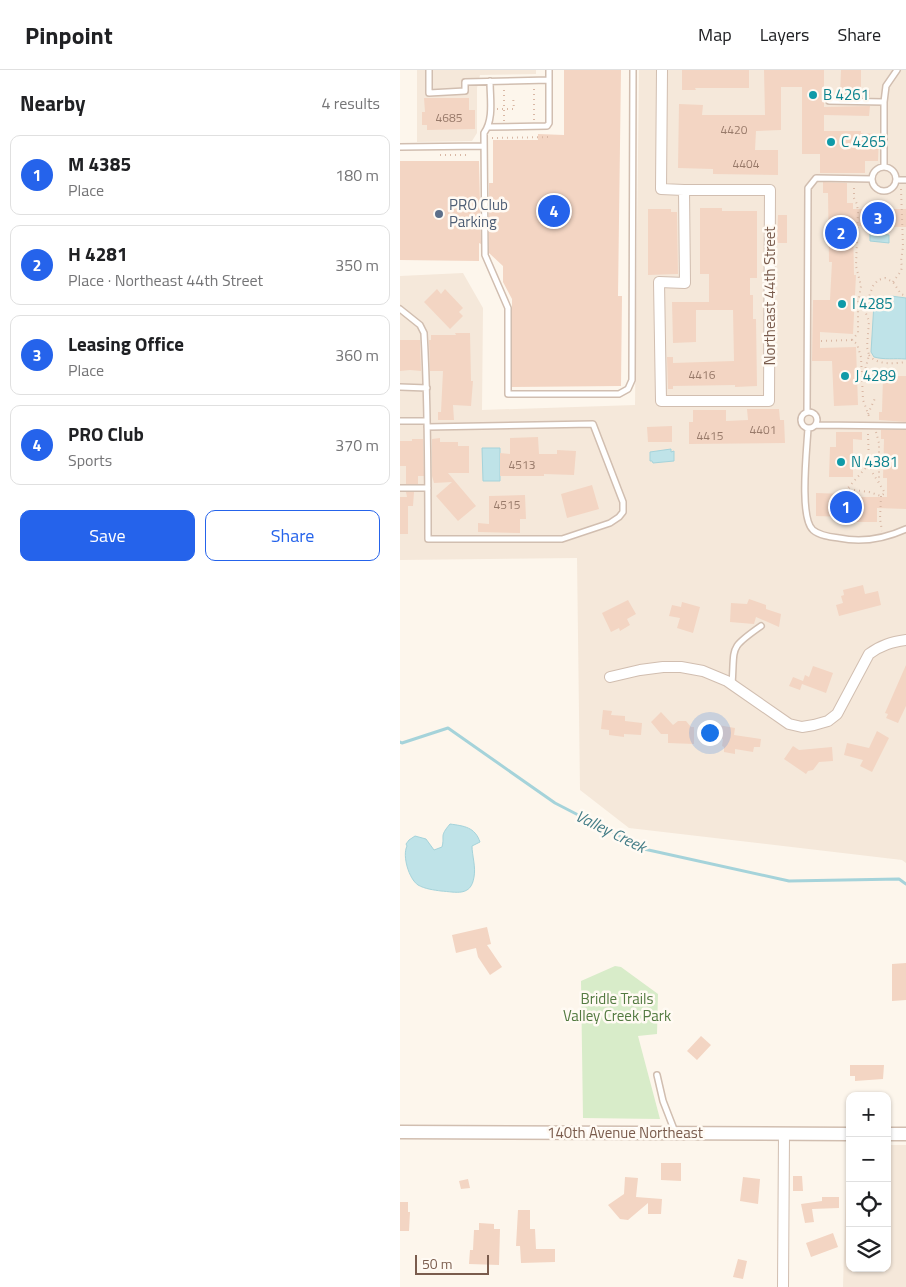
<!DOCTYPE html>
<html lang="en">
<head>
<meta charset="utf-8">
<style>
  :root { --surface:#fff; --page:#f6f6f6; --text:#202124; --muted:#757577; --line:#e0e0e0; --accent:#2563eb }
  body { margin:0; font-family:"Titillium Web",sans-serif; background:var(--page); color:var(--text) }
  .controls { position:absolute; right:15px; bottom:15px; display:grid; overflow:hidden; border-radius:10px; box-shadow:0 1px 4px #0004 }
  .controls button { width:45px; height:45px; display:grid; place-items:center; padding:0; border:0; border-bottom:1px solid var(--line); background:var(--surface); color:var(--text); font:25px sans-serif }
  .scale { position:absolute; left:15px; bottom:12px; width:74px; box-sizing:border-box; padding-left:5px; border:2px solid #7a5c4d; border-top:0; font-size:14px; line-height:18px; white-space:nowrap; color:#7a5c4d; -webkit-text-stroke:4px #fffaf3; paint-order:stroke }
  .you { position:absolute; left:309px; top:662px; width:18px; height:18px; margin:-12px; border:4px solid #fff; border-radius:50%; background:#1a73e8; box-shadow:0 0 0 8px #1a73e833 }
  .badge { display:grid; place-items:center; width:32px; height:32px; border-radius:50%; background:var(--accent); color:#fff; font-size:16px; font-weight:700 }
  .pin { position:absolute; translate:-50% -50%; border:2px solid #fff; box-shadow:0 1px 5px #0006 }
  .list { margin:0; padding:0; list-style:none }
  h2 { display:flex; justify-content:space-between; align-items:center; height:65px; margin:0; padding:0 20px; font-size:21px }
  h2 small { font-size:16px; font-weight:400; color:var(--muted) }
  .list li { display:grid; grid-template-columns:32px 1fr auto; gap:15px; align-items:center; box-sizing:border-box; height:80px; margin:0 10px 10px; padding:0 10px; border:1px solid var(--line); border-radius:10px }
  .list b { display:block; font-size:19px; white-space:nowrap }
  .list p { margin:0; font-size:16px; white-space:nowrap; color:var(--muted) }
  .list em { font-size:16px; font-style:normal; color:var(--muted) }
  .actions { display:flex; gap:10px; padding:15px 20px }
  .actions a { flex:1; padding:11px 0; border:1px solid var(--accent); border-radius:10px; text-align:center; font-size:18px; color:var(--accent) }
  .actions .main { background:var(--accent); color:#fff }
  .icon { flex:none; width:28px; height:28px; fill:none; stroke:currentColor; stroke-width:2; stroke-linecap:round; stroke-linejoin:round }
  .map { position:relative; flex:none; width:506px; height:1217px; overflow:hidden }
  header { display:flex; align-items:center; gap:30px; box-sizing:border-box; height:70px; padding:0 25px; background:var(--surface); border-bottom:1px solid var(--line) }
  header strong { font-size:24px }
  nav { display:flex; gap:28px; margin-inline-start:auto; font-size:18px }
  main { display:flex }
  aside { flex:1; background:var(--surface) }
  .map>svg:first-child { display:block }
  .residential { fill:#f5e8da }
  .green { fill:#d8ecc9 }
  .water { fill:#bfe3e8; stroke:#a5d3da }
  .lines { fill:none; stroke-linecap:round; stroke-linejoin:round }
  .stream { stroke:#a5d3da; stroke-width:3 }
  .building { fill:#f3d5c3 }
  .service-casing { stroke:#d1beb0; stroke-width:8 }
  .minor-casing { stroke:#d1beb0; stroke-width:12 }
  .tertiary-casing { stroke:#d1beb0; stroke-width:15 }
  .path { stroke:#d9b8a5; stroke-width:2; stroke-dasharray:1 4; stroke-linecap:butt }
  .service { stroke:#fff; stroke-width:5 }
  .minor { stroke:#fff; stroke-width:10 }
  .tertiary { stroke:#fff; stroke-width:12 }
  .culture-dot { fill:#0f9aa8; stroke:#fffaf3; stroke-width:2 }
  .service-dot { fill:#5c6f8a; stroke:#fffaf3; stroke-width:2 }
  .labels { text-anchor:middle; stroke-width:5; stroke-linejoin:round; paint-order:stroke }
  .number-label { font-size:12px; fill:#987a6a }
  .culture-label { font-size:15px; fill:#0d838f; stroke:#fffaf3; text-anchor:start }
  .service-label { font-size:15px; fill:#4e5e75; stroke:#fffaf3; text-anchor:start }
  .street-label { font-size:15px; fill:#7a5c4d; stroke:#fffaf3 }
  .park-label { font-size:15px; fill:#537a41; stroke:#fffaf3 }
  .water-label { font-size:16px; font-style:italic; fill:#437c86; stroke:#fffaf3 }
</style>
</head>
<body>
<header>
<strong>Pinpoint</strong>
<nav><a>Map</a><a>Layers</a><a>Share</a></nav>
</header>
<main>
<aside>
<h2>Nearby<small>4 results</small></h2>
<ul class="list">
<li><span class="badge">1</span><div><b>M 4385</b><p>Place</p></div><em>180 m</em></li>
<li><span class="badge">2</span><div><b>H 4281</b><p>Place · Northeast 44th Street</p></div><em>350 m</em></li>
<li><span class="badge">3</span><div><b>Leasing Office</b><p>Place</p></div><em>360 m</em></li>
<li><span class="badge">4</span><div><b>PRO Club</b><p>Sports</p></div><em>370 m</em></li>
</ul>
<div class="actions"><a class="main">Save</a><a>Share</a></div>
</aside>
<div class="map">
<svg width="506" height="1217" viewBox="0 0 506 1217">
  <rect width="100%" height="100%" fill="#fdf6ec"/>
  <!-- residential -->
  <path class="residential" d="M17,0H136V4L80,5L77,18V63L72,71L17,72Z
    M239,0H506V793L502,790L229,758L180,720L177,488L0,490V206L63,203L83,238L82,340L235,335Z
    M447,1075H450V1198H487V1075H506V1217H443Z"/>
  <!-- green -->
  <path class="green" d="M215,896L221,897L258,924L257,964L238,966L260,1049L183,1048L181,911Z"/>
  <!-- water -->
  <path class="water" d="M470,163L489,165V173L470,171Z
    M491,226L506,228V289C494,288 485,290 474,287L471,282L474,233Z
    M82,378H100V411H83Z
    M271,379V382L274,381V391L253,393L252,391H250V382Z
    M50,754C64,756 75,757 80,772L72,776C72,785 76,797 74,807C71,827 56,822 41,821C34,820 25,819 18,815C9,809 2,786 7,776L6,774L9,770L15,766L26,769L34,780L42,777C45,765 39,767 50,754Z"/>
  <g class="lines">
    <!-- stream -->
    <path class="stream" d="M0,672L2,673L48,658L155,733L244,779L389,811L499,809L506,814"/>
  </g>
  <!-- building -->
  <path class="building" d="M164,0H221L218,226H222L221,316L112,317V229L103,212V196L89,183V113H93V70H138V64L164,65Z
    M282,0H349V18H295L296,20H282Z
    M364,0H424V37L470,36L469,46L424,45V61H461V63L479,64L478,91H465V103H420V84H402V17H381V60L356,61L355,80H378V105L313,104V99L278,98L279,34L303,35L302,45H365Z
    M441,0H461V19L470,20V27H440Z
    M24,28H69V40H75V59L27,60V55H22V42H25Z
    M0,91H79L81,174L79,173V191L0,190Z
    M423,112L447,113V133H453V139H506V157L453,156L454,205H456L453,264L420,262V278L456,277L458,335L434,336L432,291H412L413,230H430L432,192H429L428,123H423Z
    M300,138H322V141H357V208H350V225H353V249H356L357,316L335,317V315L273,316V319H268L267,287H273V293L334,291L333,240H296V272L273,273L272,232H309V204H300Z
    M248,139H271V142H277L278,204L248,205Z
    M378,145H387V173H377Z
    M37,219L41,224L45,219L63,238L59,242L63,246L50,259L24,232Z
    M55,263H70L71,311H73L71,336L53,335L54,350H38V342H41L43,301H30L29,270H31V265H56Z
    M0,270H20L21,301L10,300L0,301Z
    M483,306H506V352L479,350V342H482Z
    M347,339H379L380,350H384L385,373L289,374V352H293V340H326V351L348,350Z
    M272,356V372H248L247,357Z
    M481,360H506V439L477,438V452H446V447L416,446V423L446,424V427H487V408H483L484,369H481Z
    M436,362H462V370L453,369V407H429L430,377H436Z
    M138,367L139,384H157V380L176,381L174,405L144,404V406H100V383L110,384V368Z
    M40,368V372H58V376H69V403H48L76,436L58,451L36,426L52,412L34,413L32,406V369Z
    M12,369H23L24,406H18V414H6V396H0V371H12Z
    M192,415L199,439L167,448L161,424Z
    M6,422H14L13,436H8V464H0V427H7Z
    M125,425L126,449H120V463L78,462V453L89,454V426Z
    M463,515L465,524L478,521L481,535L439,546L436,535L443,533L441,526L444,525L443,520Z
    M349,529L366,535V539L381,544L379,557L356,547L354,554L330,552L331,533L347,534Z
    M228,530L236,544L227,549L230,555L220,561L219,558L211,562L202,543Z
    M282,532L300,537L293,563L277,558L280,548L269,546L272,535L281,537Z
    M506,595V636L498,653L486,648L488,644L485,643Z
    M413,596L433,603L426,623L402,614L400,620L389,616L393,607L403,611L405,605L409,607Z
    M203,640L212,641L211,645L225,646V651L242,653L241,665L224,664V667L209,665V660L201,659Z
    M261,642L273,655L278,651H286L291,657H294V674L268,673V664H261L251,652Z
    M318,655L335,658L334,665L361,669L360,677H354L353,682L335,679V684L324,682V677L322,676L323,669L316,668Z
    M477,661L489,668L472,702L460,696L463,690L444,685L447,673L469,678Z
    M393,676L399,680L432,677L433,691L419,692L413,700L408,701L406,704L384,689Z
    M87,857L91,874L87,875L102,897L90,905L78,887L76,878L56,883L52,865Z
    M506,893V930L492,931V894Z
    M301,966L311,975L297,990L287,981Z
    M450,995H484L483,1009L455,1011V1006H450Z
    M261,1093H281V1111L261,1110Z
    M393,1106H402L403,1121H393Z
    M225,1107L238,1108L236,1127L262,1129L261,1144H248V1133L228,1150L220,1149L208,1135L224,1124Z
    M343,1107L360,1109L358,1134L340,1131Z
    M68,1109L70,1118L61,1119L59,1111Z
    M422,1127H439V1138L412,1139L414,1152L405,1153L401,1134L422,1131Z
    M0,1132H8V1142H10L9,1161H0Z
    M118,1140H130V1159H135L136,1179H155V1192L121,1193L120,1176H116Z
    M79,1153L94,1154V1159H100L99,1195L69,1194L70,1180H73L74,1160H79Z
    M433,1163L438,1177L411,1187L406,1173Z
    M338,1189L347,1191L343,1209L333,1207Z"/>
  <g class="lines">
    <!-- service casing -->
    <g class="service-casing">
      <path id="service" d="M29,0V23L65,21V12L149,10
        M90,11C90,29 94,49 84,63L85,185L108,238V324H219L228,319L232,310L233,0
        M429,31L484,32
        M88,57L147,56L149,53V0
        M0,77L84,76
        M484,97V32L486,16L497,0
        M472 109a12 12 0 1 1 24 0a12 12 0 1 1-24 0Z
        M496,110H506
        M0,239L20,255L24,263C28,331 28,400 28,469H162L210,453L219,447L223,442V432L193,354L27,357
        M0,317L27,318
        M401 350a8 8 0 1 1 16 0a8 8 0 1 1-16 0Z
        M407,342L408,118L416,108L472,109
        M0,351H27
        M416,355L506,356
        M408,358C407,378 399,448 413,460C420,466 431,467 439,468C463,473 484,469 506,459
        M0,418H28
        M332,614C335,576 328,579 361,556
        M257,1005L263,1031L275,1062"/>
    </g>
    <!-- minor casing -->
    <g class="minor-casing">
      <path id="minor" d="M262,0L261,119L284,120L285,213L259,212L261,331H369L370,120H284
        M210,607L240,600L263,597H281L303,601L327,611L389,654L402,657L414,655L428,651L437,644L469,584C481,575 492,572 506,570
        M383,1217L384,1063"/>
    </g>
    <!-- tertiary casing -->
    <g class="tertiary-casing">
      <path id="tertiary" d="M0,1062L450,1064
        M487,1064H506"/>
    </g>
    <!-- path -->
    <path class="path" d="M97,39H114L113,26
      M134,50V17
      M104,51V18
      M92,68L152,67
      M40,85H70
      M493,212L501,201L502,197L501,191L503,177L501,118
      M452,270L458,263V233L461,216L456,196L458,143L457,134L454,128V117
      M421,271L452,270L457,274L461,287L463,330L470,349
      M469,285C476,295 494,294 506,292
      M463,308L469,285L467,277L469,251L465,241L466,235L473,216L478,210L485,208L493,212L501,224L506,226
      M468,344L476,326
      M476,362L479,373V412
      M468,364L469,394
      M469,394L472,402L485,423L481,426L469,422L447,419Z
      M481,426L480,449L482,461"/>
    <!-- service -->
    <use href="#service" class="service"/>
    <!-- minor -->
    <use href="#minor" class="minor"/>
    <!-- tertiary -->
    <use href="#tertiary" class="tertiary"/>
  </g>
  <!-- markers -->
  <g class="culture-dot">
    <circle cx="413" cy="25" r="5"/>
    <circle cx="431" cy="72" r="5"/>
    <circle cx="442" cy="234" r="5"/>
    <circle cx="445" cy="306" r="5"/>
    <circle cx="441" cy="392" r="5"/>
  </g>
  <circle class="service-dot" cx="39" cy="144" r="5"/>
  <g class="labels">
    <!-- number labels -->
    <g class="number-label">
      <text x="49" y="52">4685</text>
      <text x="334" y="64">4420</text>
      <text x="346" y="98">4404</text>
      <text x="302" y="309">4416</text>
      <text x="363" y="364">4401</text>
      <text x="310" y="370">4415</text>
      <text x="122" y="399">4513</text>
      <text x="107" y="439">4515</text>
    </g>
    <!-- culture labels -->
    <g class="culture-label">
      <text x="423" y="30">B 4261</text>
      <text x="441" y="77">C 4265</text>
      <text x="452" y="239">I 4285</text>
      <text x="455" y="311">J 4289</text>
      <text x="451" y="397">N 4381</text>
    </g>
    <!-- service labels -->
    <g class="service-label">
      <text x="49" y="140">PRO Club<tspan x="49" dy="17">Parking</tspan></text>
    </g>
    <!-- street labels -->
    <g class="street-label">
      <text transform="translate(370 226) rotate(-90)" y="5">Northeast 44th Street</text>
      <text x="225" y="1068">140th Avenue Northeast</text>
    </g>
    <!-- park labels -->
    <g class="park-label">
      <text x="217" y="934">Bridle Trails<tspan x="217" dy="17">Valley Creek Park</tspan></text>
    </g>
    <!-- water labels -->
    <g class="water-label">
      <text transform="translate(211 761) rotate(26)" y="6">Valley Creek</text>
    </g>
  </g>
</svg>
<div class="controls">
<button>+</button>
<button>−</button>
<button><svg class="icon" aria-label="locate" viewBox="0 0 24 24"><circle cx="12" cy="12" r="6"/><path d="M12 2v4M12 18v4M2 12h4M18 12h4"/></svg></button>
<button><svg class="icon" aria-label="layers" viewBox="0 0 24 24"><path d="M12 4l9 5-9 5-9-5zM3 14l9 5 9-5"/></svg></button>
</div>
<div class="scale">50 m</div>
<div class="you"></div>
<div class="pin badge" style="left:446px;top:437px">1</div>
<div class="pin badge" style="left:441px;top:163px">2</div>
<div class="pin badge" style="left:478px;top:148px">3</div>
<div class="pin badge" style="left:154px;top:141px">4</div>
</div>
</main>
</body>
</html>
